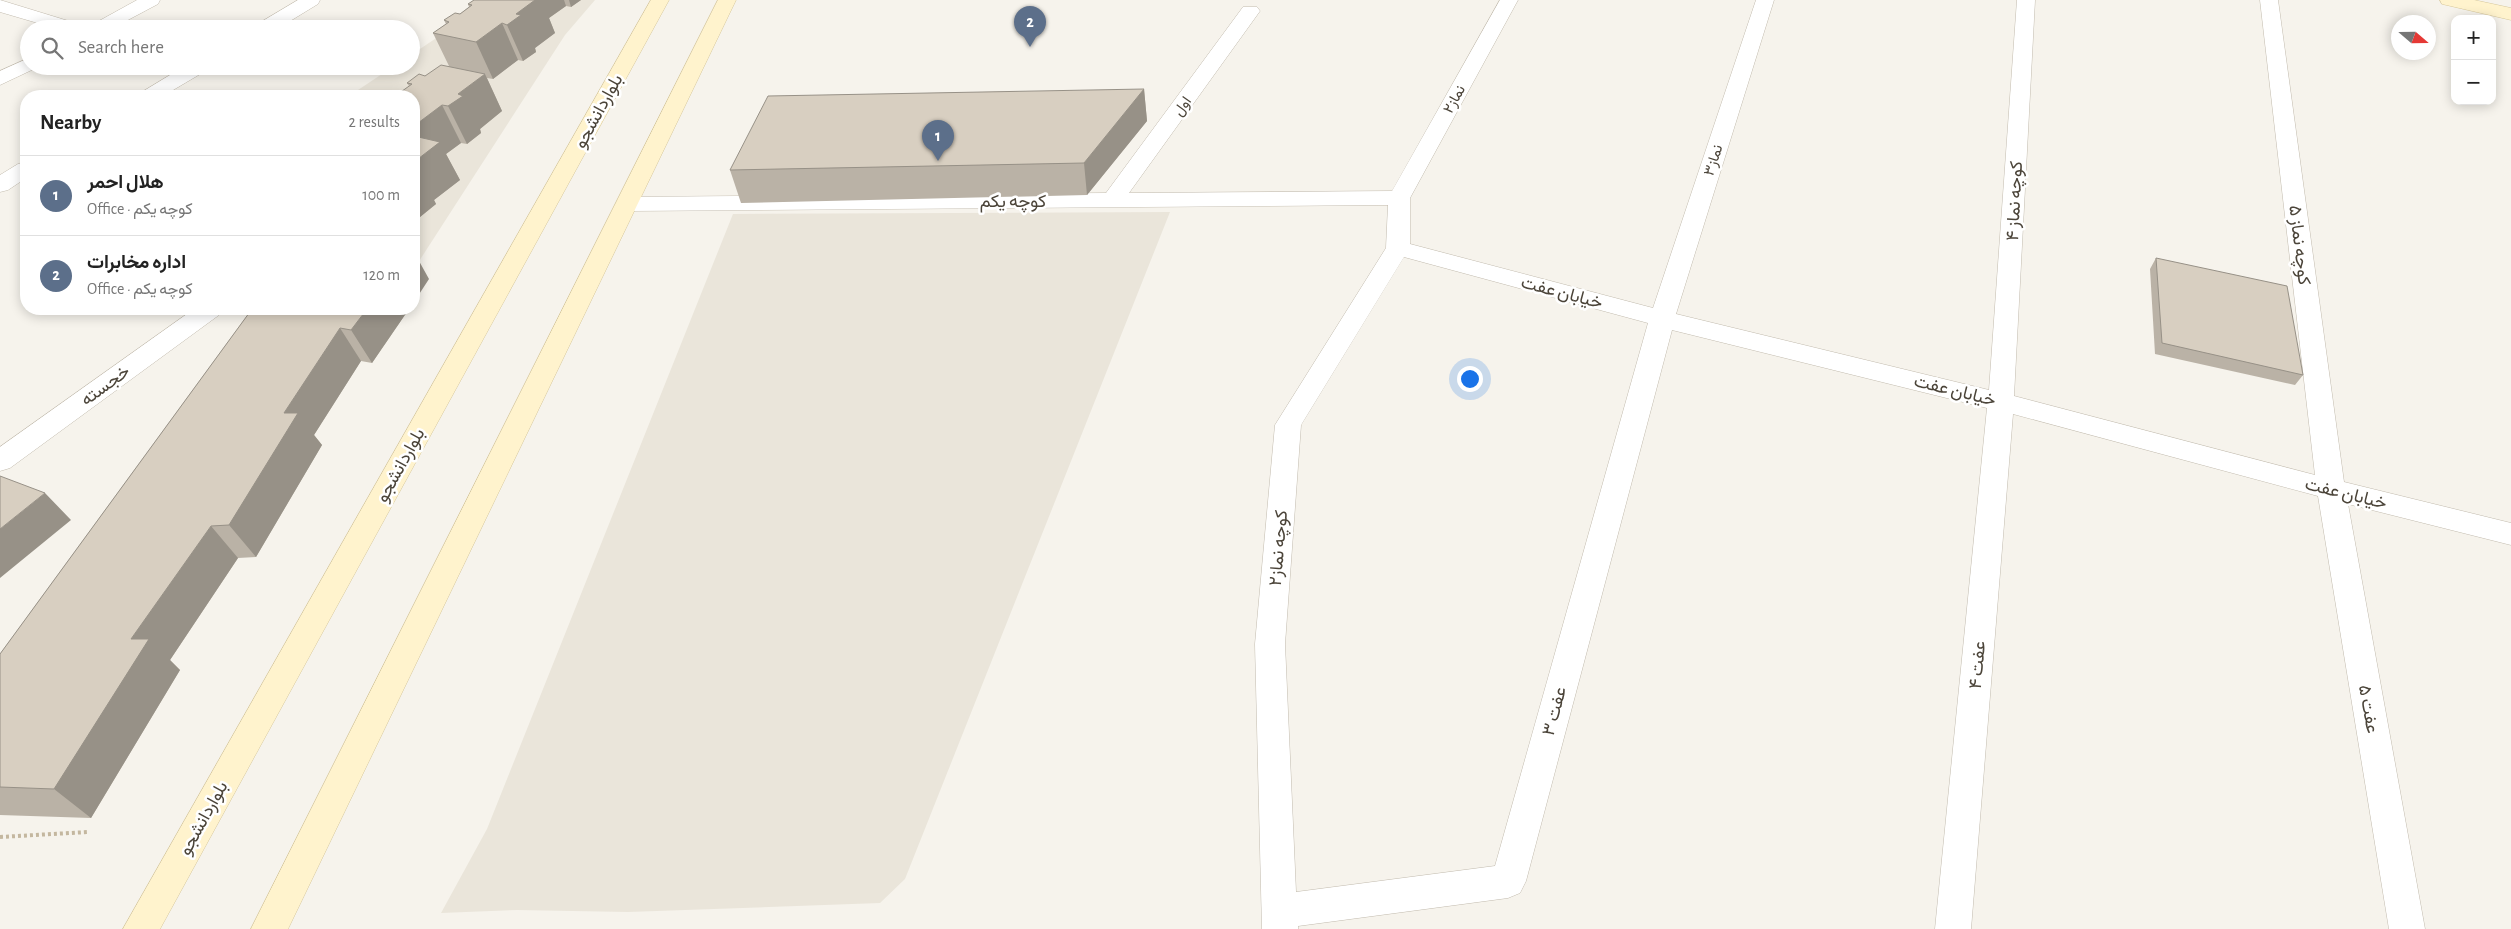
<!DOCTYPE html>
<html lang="en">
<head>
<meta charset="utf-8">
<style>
  :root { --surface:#fff; --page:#f6f6f6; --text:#222; --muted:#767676; --line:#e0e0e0; --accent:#fc3f1d }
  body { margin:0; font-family:"Alegreya Sans",Vazirmatn,sans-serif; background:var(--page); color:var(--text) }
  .controls { position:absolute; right:15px; top:15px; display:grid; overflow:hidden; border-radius:10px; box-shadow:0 2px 12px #0003 }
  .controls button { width:45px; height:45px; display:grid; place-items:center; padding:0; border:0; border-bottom:1px solid var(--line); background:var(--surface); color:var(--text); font:25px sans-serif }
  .compass { position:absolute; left:2391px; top:15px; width:45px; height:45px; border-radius:50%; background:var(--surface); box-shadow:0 2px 12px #0003; rotate:110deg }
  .you { position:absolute; left:1469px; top:378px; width:18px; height:18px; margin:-12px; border:4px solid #fff; border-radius:50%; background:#1a73e8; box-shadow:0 0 0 8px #1a73e833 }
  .badge { display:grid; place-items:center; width:32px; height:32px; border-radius:50%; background:var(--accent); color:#fff; font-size:16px; font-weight:700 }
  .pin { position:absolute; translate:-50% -41px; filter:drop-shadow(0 1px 2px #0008) }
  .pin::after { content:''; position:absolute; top:26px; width:18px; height:15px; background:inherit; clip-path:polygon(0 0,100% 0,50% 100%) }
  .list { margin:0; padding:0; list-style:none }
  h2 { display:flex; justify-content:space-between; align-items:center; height:65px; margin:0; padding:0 20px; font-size:21px }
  h2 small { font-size:16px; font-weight:400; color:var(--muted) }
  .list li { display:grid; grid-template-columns:32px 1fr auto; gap:15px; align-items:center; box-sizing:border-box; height:80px; padding:0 20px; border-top:1px solid var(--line) }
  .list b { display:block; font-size:19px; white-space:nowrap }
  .list p { margin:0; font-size:16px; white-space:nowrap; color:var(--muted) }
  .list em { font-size:16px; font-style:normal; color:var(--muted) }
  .icon { flex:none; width:28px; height:28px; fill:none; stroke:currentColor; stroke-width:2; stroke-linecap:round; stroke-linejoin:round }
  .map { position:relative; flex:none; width:2511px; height:929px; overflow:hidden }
  .search { position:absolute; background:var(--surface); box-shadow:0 2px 12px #0003; left:20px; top:20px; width:400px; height:55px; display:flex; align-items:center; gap:12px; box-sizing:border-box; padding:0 18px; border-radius:28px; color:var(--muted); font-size:19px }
  .panel { position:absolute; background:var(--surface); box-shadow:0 2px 12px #0003; left:20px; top:90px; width:400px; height:225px; border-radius:20px }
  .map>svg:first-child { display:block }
  .residential { fill:#eae5da }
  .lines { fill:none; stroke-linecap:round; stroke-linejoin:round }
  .minor-casing { stroke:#c2bbae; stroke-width:1 }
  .tertiary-casing { stroke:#c2bbae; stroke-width:1 }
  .secondary-casing { stroke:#d6c79b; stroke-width:1 }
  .path { stroke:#c4b79f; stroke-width:4; stroke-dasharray:3 3; stroke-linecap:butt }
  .minor { fill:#fff; fill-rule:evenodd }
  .tertiary { fill:#fff; fill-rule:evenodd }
  .secondary { fill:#fff3cd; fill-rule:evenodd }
  .wall { fill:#bab2a6 }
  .shaded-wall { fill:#979187 }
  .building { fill:#d8cfc1; stroke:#979187 }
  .labels { text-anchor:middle; stroke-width:5; stroke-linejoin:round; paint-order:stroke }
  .far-street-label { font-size:15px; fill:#4b4439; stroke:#fff }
  .street-label { font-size:18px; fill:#4b4439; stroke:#fff }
</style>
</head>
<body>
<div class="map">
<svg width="2511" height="929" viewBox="0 0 2511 929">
  <rect width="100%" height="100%" fill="#f6f3ec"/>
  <!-- residential -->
  <path class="residential" d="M493,0H595L565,35L414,269V96H349L394,66H411V55Z
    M1170,212L905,879L880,903L628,912L517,910L441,913L487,829L733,214Z"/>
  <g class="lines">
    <!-- minor casing -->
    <g class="minor-casing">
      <path id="minor" d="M0,0L88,27L137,0H160L158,4L111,29H58L0,12Z
        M1500,0H1518L1410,198V244L1653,308L1756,0H1774L1676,314L1989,390L2017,0H2035L2014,396L2315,475L2260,0H2278L2344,482L2511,523V545L2348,504L2425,929H2389L2318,496L2013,414L1971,929H1935L1987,408L1672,330L1526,881L1520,893L1508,898L1298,926V929H1262L1255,644L1275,425L1386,248L1388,205L627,211L619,209L616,204L619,199L627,197L1106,193L1243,7H1257L1260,11L1129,193L1392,191ZM1404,257L1648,323L1495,866L1296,892L1285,644L1301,425Z
        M29,58V66H37L36,68L0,85V71Z
        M194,309H222L219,315L10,468L0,471V447Z"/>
    </g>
    <!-- tertiary casing -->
    <g class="tertiary-casing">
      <path id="tertiary" d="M298,0H320L318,4L277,29H253L256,25Z
        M185,66H210L207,70L163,96H139L142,92Z
        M26,162V178L8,190L0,192V175L18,164Z"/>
    </g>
    <!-- secondary casing -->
    <g class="secondary-casing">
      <path id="secondary" d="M651,0H669L160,929H123Z
        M718,0H736L288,929H251Z
        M2440,0H2474L2511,8V20L2442,4Z"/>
    </g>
    <!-- path -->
    <path class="path" d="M0,837L88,832"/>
    <!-- minor -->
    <use href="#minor" class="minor"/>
    <!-- tertiary -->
    <use href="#tertiary" class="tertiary"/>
    <!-- secondary -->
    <use href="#secondary" class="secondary"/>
  </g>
  <!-- wall -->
  <path class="wall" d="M474,0H581L571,7L566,6L549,18L555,33L535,48L536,52L523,61L518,60L493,79L487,78L502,111L480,129L481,133L467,144L461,143L446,154L460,180L434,200L436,204L420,217L414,216V96L398,94L409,86L407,83L449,66L433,33L446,24L444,20L460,14L469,7L468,4Z
    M1144,89L1147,121L1087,195L741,203L730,170Z
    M2156,258L2303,375L2295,385L2155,354L2150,269Z
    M252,309H409L372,363L361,361L314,435L322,445L256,557L238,558L170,660L180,670L91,818L0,815V654Z"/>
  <!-- shaded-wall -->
  <path class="shaded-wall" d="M533,0H564L566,6L549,18L555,33L535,48L536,52L523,61L507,25L516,14Z
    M569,0H581L571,7Z
    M502,23L518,60L493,79L476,42Z
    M485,74L502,111L480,129L481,133L467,144L448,106L458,94Z
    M1144,89L1147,121L1087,195L1084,163Z
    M442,105L461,143L446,154L460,180L434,200L436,204L420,217L414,205V162L426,153L414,128V126Z
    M414,252L429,279L414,302Z
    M367,309H409L372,363L351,330Z
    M340,328L361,361L314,435L322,445L256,557L229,525L284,413Z
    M45,493L71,520L0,578V529Z
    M211,526L238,558L170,660L180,670L91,818L54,789L131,639Z"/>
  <!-- building -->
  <path class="building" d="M474,0H535L516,14L521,15L507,25L502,23L476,42L433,33L449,22L444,20L455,13L460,14L472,5L468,4Z
    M441,65L485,74L458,94L463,96L448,106L442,105L414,126V96H388L392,93L398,94L412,84L407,83L419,74L425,76Z
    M1144,89L1084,163L730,170L768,96Z
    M414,136L440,142L414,162Z
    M2156,258L2287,286L2303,375L2162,343Z
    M252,309H367L351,330L340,328L284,413H298L229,525L211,526L131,639H149L54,789L0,787V654Z
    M0,476L45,493L0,529Z"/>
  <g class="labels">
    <!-- far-street labels -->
    <g class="far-street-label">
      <text transform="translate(1454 99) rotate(-61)" y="5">نماز۲</text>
      <text transform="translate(1182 106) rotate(-54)" y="5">اول</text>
      <text transform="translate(1713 160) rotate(-72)" y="5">نماز۳</text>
    </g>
    <!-- street labels -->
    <g class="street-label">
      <text transform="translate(598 111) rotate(-61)" y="6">بلواردانشجو</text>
      <text x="1013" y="207">کوچه یکم</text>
      <text transform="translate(2014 201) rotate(-87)" y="6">کوچه نماز ۴</text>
      <text transform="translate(2300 245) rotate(83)" y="6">کوچه نماز ۵</text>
      <text transform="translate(1562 292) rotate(15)" y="6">خیابان عفت</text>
      <text transform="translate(105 385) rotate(-36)" y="6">خجسته</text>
      <text transform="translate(1955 390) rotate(14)" y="6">خیابان عفت</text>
      <text transform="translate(400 465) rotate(-61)" y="6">بلواردانشجو</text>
      <text transform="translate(2346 493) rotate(14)" y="6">خیابان عفت</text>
      <text transform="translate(1278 548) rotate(-85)" y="6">کوچه نماز۲</text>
      <text transform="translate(1977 665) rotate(-85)" y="6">عفت ۴</text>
      <text transform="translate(2369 709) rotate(80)" y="6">عفت ۵</text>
      <text transform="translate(1554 711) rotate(-75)" y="6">عفت ۳</text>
      <text transform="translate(203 818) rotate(-61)" y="6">بلواردانشجو</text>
    </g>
  </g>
</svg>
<div class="controls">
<button>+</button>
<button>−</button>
</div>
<svg class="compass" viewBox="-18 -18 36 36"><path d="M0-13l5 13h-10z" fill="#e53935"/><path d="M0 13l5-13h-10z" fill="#767676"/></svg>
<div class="you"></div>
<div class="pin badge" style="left:938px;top:161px;background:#5c6f8a">1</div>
<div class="pin badge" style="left:1030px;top:47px;background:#5c6f8a">2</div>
<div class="search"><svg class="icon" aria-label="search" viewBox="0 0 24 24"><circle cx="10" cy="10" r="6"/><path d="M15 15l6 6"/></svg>Search here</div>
<section class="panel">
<h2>Nearby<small>2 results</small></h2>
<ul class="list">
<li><span class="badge" style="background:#5c6f8a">1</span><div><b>هلال احمر</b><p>Office · کوچه یکم</p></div><em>100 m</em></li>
<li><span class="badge" style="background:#5c6f8a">2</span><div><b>اداره مخابرات</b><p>Office · کوچه یکم</p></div><em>120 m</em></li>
</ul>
</section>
</div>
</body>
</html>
